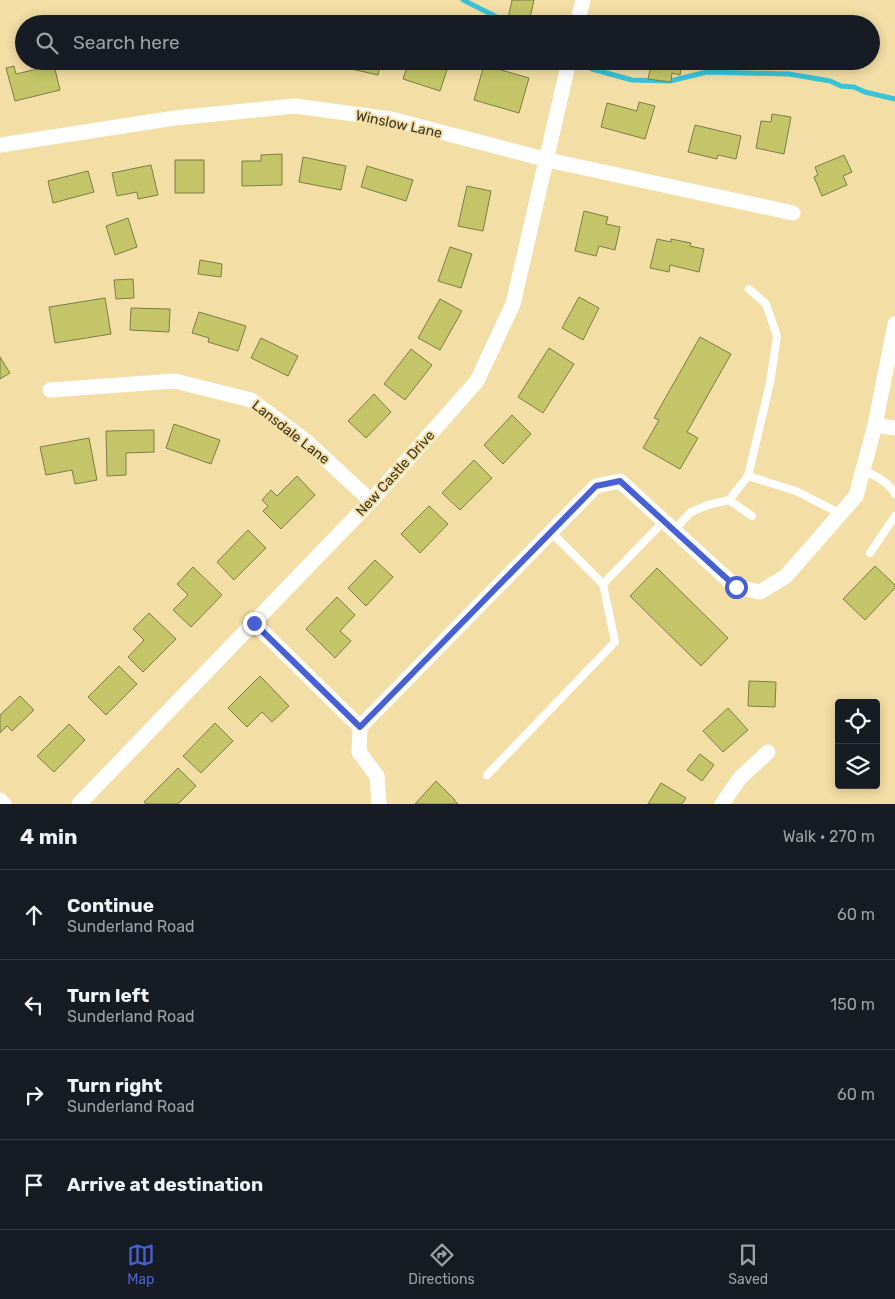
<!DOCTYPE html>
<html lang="en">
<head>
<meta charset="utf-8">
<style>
  :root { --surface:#171b24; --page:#242831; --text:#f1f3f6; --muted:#9ea1a6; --line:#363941; --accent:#4761d5 }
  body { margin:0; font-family:Rubik,sans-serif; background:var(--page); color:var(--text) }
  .controls { position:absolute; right:15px; bottom:15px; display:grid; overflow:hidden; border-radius:5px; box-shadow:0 2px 12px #0003 }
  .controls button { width:45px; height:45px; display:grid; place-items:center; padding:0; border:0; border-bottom:1px solid var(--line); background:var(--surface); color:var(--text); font:25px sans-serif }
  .stop { position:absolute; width:15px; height:15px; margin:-11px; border:4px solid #4761d5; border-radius:50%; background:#fff }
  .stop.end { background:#4761d5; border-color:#fff; box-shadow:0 1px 5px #0008 }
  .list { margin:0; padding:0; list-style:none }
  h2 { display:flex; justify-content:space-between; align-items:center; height:65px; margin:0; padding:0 20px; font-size:21px }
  h2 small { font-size:16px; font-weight:400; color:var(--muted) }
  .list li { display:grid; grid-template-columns:32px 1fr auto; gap:15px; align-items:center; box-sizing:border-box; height:90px; padding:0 20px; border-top:1px solid var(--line) }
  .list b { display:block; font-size:19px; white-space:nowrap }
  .list p { margin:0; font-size:16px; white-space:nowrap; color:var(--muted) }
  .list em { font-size:16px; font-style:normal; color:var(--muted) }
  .icon { flex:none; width:28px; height:28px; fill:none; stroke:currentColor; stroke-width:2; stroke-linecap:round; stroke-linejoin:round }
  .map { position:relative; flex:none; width:895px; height:804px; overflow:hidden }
  .search { position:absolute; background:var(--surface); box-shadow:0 2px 12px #0003; left:15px; right:15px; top:15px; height:55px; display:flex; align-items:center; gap:12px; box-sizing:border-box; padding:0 18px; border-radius:28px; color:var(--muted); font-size:19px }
  .sheet { height:425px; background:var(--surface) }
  nav { display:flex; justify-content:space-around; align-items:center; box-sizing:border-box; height:70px; border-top:1px solid var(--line); background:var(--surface); font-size:14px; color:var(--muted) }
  nav a { display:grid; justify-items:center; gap:2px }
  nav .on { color:var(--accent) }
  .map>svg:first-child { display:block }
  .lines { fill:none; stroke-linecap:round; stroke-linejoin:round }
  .stream { stroke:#39c3d8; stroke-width:5 }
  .building { fill:#c3c568; stroke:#7c7d46 }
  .lane { stroke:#fff; stroke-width:8 }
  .street { stroke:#fff; stroke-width:15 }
  .route { stroke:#4761d5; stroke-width:6 }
  .labels { text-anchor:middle; stroke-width:4; stroke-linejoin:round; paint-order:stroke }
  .street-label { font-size:14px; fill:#3c341d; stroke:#f3dea5 }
</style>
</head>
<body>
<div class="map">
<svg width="895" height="804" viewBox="0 0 895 804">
  <rect width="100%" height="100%" fill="#f3dea5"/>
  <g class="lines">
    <!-- stream -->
    <path class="stream" d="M463,0L495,16L499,21L508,24
      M574,61L592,69L632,80L670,81L707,72L789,74L830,81L841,86L854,87L865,92L895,99"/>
  </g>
  <!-- building -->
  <path class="building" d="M512,0H534L529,22L508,18Z
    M207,61H247V64L208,68Z
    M263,61H303V67L263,65Z
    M330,61H381L378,75L329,64Z
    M409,61H421L447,70L440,91L403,79Z
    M652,61L682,62L680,75L672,73L671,82L648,79Z
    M54,65L60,90L15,101L6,68L14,66L16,74Z
    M484,65L529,78L519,113L474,100Z
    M639,102L655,106L645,139L601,127L607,103L637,111Z
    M772,114L791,117L784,154L756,148L761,121L771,122Z
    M695,125L741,136L736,159L718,155L717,159L688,152Z
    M282,154V185L242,186V161H261V155Z
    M844,155L852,172L843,176L847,185L822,196L814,177L818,175L815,167Z
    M303,157L346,166L341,190L299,182Z
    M175,160H204V193H175Z
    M151,165L158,195L138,199L137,192L117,196L112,173Z
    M367,166L413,180L406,201L361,187Z
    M88,171L94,192L53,203L48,181Z
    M467,186L491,191L483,231L458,226Z
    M584,211L608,217L606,224L620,227L615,250L599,246L596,256L575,251Z
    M128,218L137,247L115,255L106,226Z
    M657,239L671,242V239L691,243L690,246L704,249L699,272L670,265L669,272L650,268Z
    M450,247L472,254L461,288L438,281Z
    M200,260L222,264L221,277L198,274Z
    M133,279L134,298L116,299L114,280Z
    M579,297L599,308L583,340L562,328Z
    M105,298L111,334L55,343L49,307Z
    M440,299L462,311L440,350L418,338Z
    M131,308L170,309L169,332L130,330Z
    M199,312L246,326L238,351L208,342L209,338L192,333Z
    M700,337L731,354L687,432L698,438L680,469L643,448L659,420L654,418Z
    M261,338L298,356L288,376L251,358Z
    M549,348L574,364L543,413L518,397Z
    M411,349L432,365L405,400L384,384Z
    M0,357L10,373L0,379Z
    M374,394L391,412L366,438L348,421Z
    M512,415L531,434L503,464L484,445Z
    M174,424L220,440L211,464L166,448Z
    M154,430V452L126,453V475L107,476L106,431Z
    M89,438L97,480L75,484L72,470L46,475L40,447Z
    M474,460L492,478L460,510L442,493Z
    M297,476L315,495L281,529L263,511L268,506L262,500L271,490L277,496Z
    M429,506L448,524L420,553L401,534Z
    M248,530L266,548L234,580L217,562Z
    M375,560L393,577L366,606L348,588Z
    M875,566L895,585V588L865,620L843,599Z
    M193,567L222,595L191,627L173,610L188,595L177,584Z
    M657,568L728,638L701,666L630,596Z
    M337,597L355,615L340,631L351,641L335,658L306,629Z
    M149,613L176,639L143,672L128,657L144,640L133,629Z
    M119,666L137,684L106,715L88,697Z
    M260,676L289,706L272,722L262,712L247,727L228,708Z
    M749,681L776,682L775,707L748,706Z
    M20,696L34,710L12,731L7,726L0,733V715Z
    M728,708L748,730L723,752L703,731Z
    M215,723L233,741L201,773L183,756Z
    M69,724L85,740L54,772L37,756Z
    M700,754L714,765L702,781L687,770Z
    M178,768L196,786L178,804H146L144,802Z
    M436,781L455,800H454L458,804H415Z
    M661,783L686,798L682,804H648Z"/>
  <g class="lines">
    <!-- lane -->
    <path class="lane" d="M749,289L766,304L777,336L770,383L748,476L796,491L841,514
      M863,470C875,476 888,481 895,494
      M729,500L752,516
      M674,530L691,512L708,505L729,500L748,476
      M870,553L895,516
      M603,584L664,521
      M487,775L615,642L603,584L551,532"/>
    <!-- street -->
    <path class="street" d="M577,24L583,0
      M0,145L175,118L295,106L391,119L548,160L793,213
      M50,390L175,381L251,400L306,441L371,501
      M875,425L895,428
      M254,623L360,727L359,752L377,776L379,804
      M360,727L596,486L620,481L736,587L760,592L786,576L856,496L875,425L895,324
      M0,800L4,804
      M79,804L371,501L477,381L513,304L569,61
      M722,804L740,778L768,752"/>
  </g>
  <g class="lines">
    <!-- route -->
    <path class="route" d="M254,623L360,727L596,486L620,481L736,587"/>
  </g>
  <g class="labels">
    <!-- street labels -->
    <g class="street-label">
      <text transform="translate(399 124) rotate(12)" y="5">Winslow Lane</text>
      <text transform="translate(291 432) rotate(38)" y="5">Lansdale Lane</text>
      <text transform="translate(395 473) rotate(-48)" y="5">New Castle Drive</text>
    </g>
  </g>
</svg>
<div class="controls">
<button><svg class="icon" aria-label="locate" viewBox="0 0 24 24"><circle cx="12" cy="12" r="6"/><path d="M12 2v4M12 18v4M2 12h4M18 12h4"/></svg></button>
<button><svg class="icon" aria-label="layers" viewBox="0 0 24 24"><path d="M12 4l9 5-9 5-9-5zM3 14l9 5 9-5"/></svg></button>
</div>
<div class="stop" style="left:736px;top:587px"></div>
<div class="stop end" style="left:254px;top:623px"></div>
<div class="search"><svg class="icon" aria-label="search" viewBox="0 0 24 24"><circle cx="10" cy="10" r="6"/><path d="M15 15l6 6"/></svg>Search here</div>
</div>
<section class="sheet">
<h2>4 min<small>Walk · 270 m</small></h2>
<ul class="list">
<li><svg class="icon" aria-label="ahead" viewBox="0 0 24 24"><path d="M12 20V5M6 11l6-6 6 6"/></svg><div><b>Continue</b><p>Sunderland Road</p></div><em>60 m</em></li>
<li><svg class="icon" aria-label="left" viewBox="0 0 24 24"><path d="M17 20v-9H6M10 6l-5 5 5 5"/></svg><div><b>Turn left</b><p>Sunderland Road</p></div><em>150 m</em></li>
<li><svg class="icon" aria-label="right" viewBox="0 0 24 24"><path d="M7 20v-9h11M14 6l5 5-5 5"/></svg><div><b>Turn right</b><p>Sunderland Road</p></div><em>60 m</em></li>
<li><svg class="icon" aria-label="arrive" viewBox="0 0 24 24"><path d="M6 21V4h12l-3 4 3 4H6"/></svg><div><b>Arrive at destination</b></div></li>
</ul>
</section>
<nav>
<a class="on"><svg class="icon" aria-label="map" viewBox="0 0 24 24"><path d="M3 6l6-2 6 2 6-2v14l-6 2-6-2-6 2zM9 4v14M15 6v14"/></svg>Map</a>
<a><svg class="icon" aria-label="directions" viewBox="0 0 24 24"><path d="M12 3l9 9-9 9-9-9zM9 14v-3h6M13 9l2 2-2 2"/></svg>Directions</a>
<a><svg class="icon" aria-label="saved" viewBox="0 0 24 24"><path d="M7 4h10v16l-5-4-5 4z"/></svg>Saved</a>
</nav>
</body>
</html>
